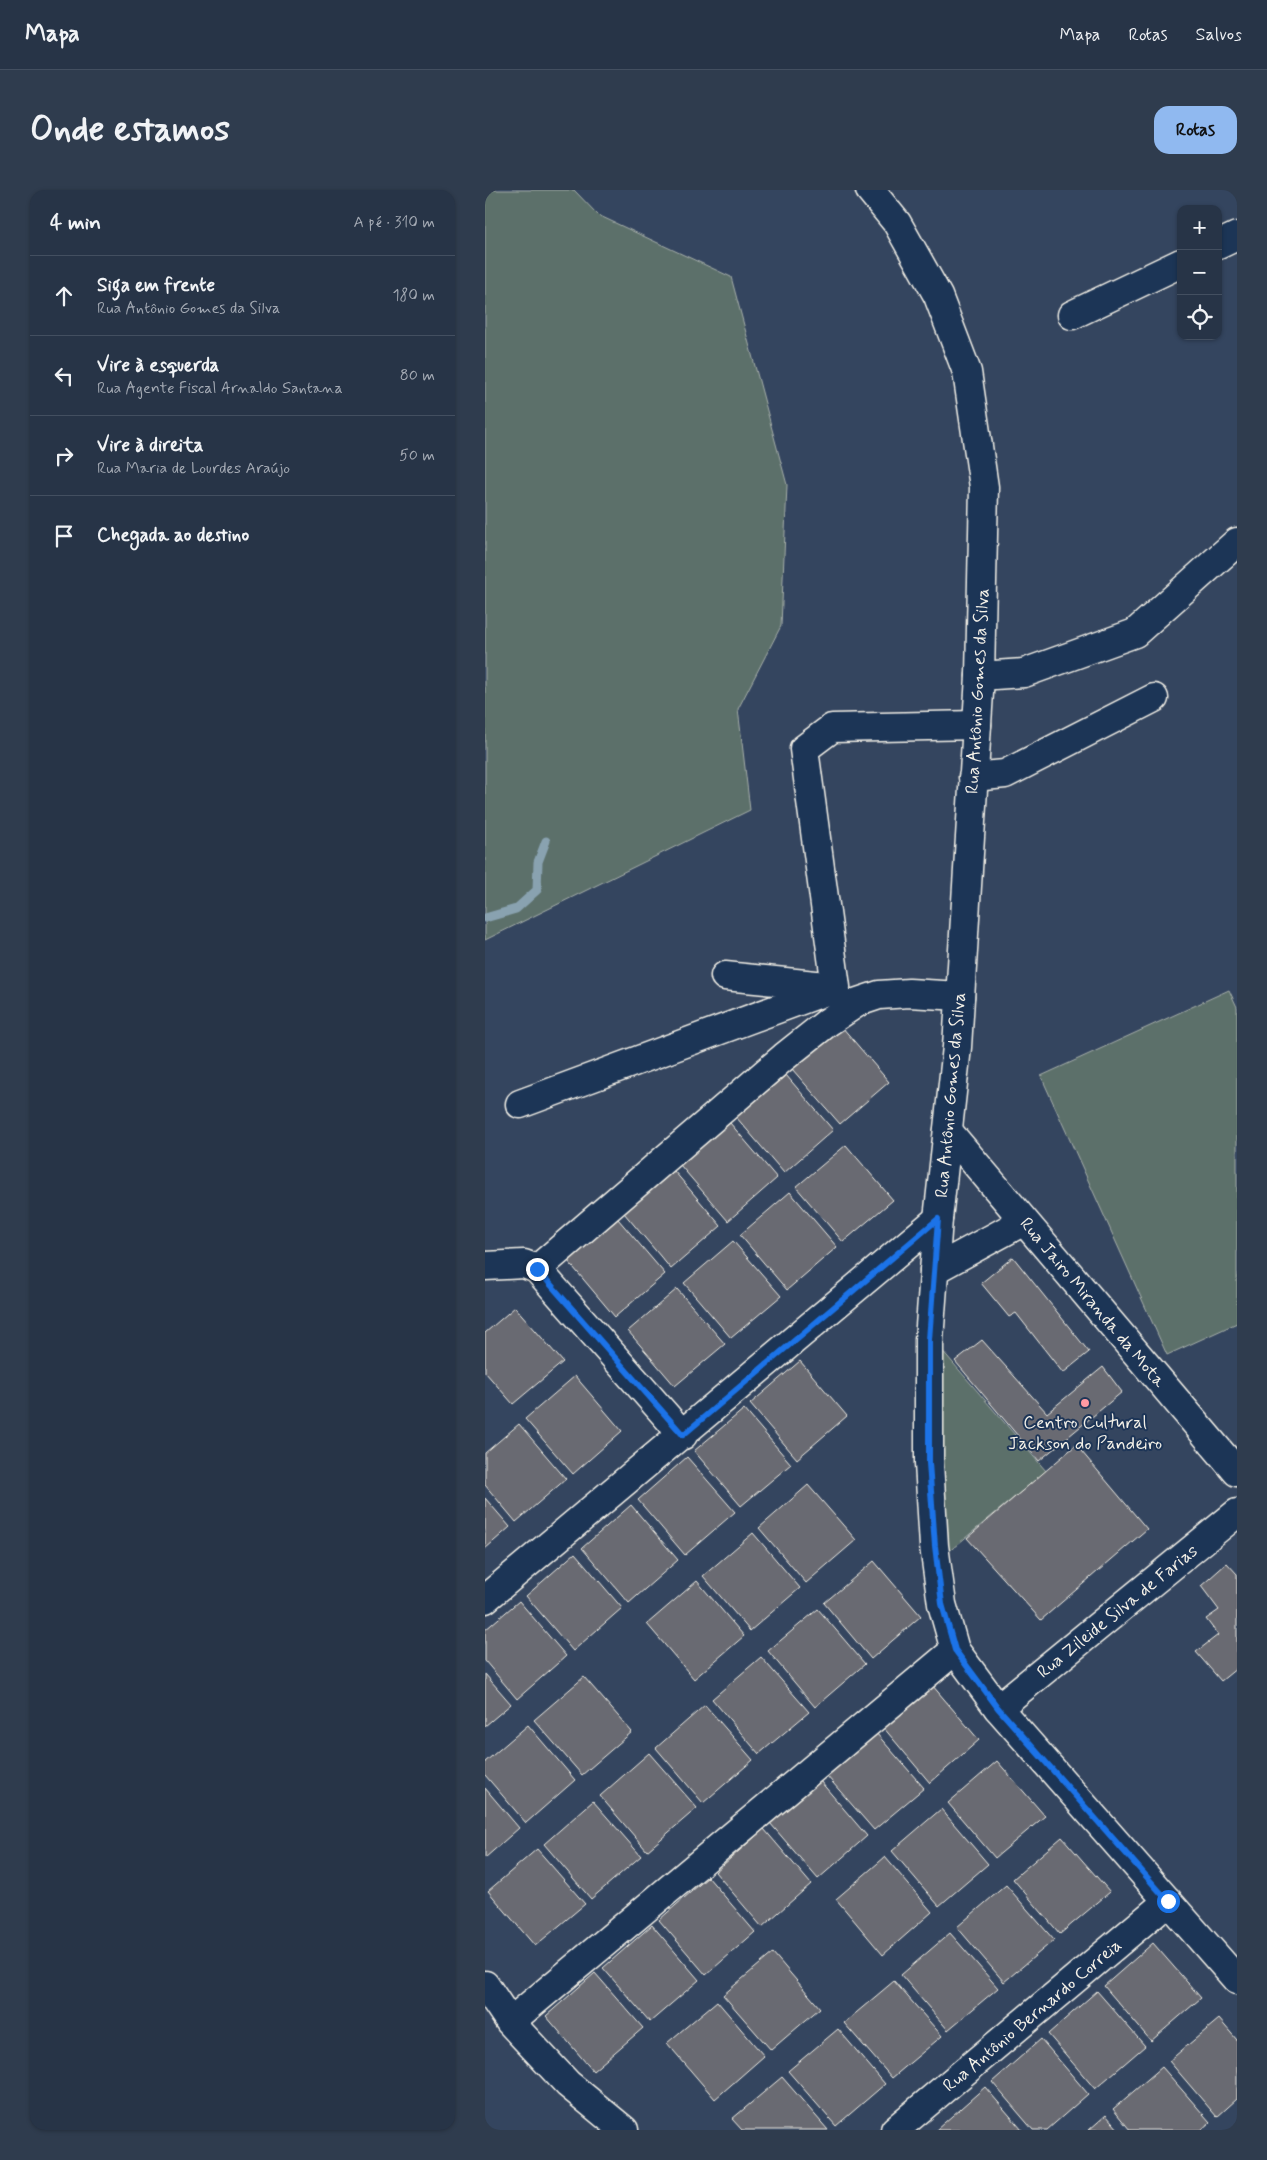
<!DOCTYPE html>
<html lang="pt">
<head>
<meta charset="utf-8">
<style>
  :root { --surface:#273447; --page:#2f3c4e; --text:#f1f3f6; --muted:#a4aab4; --line:#434f60; --accent:#90b9f0 }
  body { margin:0; font-family:Mynerve,sans-serif; background:var(--page); color:var(--text) }
  .controls { position:absolute; right:15px; top:15px; display:grid; overflow:hidden; border-radius:10px; box-shadow:0 1px 4px #0004 }
  .controls button { width:45px; height:45px; display:grid; place-items:center; padding:0; border:0; border-bottom:1px solid var(--line); background:var(--surface); color:var(--text); font:25px sans-serif }
  .stop { position:absolute; width:15px; height:15px; margin:-11px; border:4px solid #1a73e8; border-radius:50%; background:#fff }
  .stop.end { background:#1a73e8; border-color:#fff; box-shadow:0 1px 5px #0008 }
  .list { margin:0; padding:0; list-style:none }
  h2 { display:flex; justify-content:space-between; align-items:center; height:65px; margin:0; padding:0 20px; font-size:21px }
  h2 small { font-size:16px; font-weight:400; color:var(--muted) }
  .list li { display:grid; grid-template-columns:32px 1fr auto; gap:15px; align-items:center; box-sizing:border-box; height:80px; padding:0 20px; border-top:1px solid var(--line) }
  .list b { display:block; font-size:19px; white-space:nowrap }
  .list p { margin:0; font-size:16px; white-space:nowrap; color:var(--muted) }
  .list em { font-size:16px; font-style:normal; color:var(--muted) }
  .icon { flex:none; width:28px; height:28px; fill:none; stroke:currentColor; stroke-width:2; stroke-linecap:round; stroke-linejoin:round }
  .map { position:relative; flex:none; width:752px; height:1940px; overflow:hidden; border-radius:15px }
  header { display:flex; align-items:center; gap:30px; box-sizing:border-box; height:70px; padding:0 25px; background:var(--surface); border-bottom:1px solid var(--line) }
  header strong { font-size:24px }
  nav { display:flex; gap:28px; margin-inline-start:auto; font-size:18px }
  .intro { display:flex; align-items:center; justify-content:space-between; box-sizing:border-box; height:120px; padding:0 30px }
  h1 { margin:0; font-size:35px }
  .button { padding:12px 22px; border-radius:15px; background:var(--accent); color:#111; font-size:18px; font-weight:700 }
  main { display:flex; gap:30px; padding:0 30px }
  aside { flex:1; background:var(--surface); border-radius:15px; box-shadow:0 1px 4px #0004 }
  .map>svg:first-child { display:block }
  .green { fill:#5b6f6b; stroke:#a8b0aa }
  .lines { fill:none; stroke-linecap:round; stroke-linejoin:round }
  .stream { stroke:#89a2b0; stroke-width:9 }
  .building { fill:#696b72; stroke:#f4f1e8 }
  .minor-casing { stroke:#f4f1e8; stroke-width:31 }
  .tertiary-casing { stroke:#f4f1e8; stroke-width:31 }
  .minor { stroke:#1d3557; stroke-width:28 }
  .tertiary { stroke:#1d3557; stroke-width:28 }
  .route { stroke:#1a73e8; stroke-width:6 }
  .poi-dot { fill:#ff9aa2; stroke:#1d3557; stroke-width:2 }
  .labels { text-anchor:middle; stroke-width:4; stroke-linejoin:round; paint-order:stroke }
  .street-label { font-size:18px; fill:#f4f1e8; stroke:#1d3557 }
  .poi-label { font-size:18px; fill:#f4f1e8; stroke:#1d3557 }
</style>
</head>
<body>
<header>
<strong>Mapa</strong>
<nav><a>Mapa</a><a>Rotas</a><a>Salvos</a></nav>
</header>
<div class="intro"><h1>Onde estamos</h1><a class="button">Rotas</a></div>
<main>
<aside>
<h2>4 min<small>A pé · 310 m</small></h2>
<ul class="list">
<li><svg class="icon" aria-label="ahead" viewBox="0 0 24 24"><path d="M12 20V5M6 11l6-6 6 6"/></svg><div><b>Siga em frente</b><p>Rua Antônio Gomes da Silva</p></div><em>180 m</em></li>
<li><svg class="icon" aria-label="left" viewBox="0 0 24 24"><path d="M17 20v-9H6M10 6l-5 5 5 5"/></svg><div><b>Vire à esquerda</b><p>Rua Agente Fiscal Arnaldo Santana</p></div><em>80 m</em></li>
<li><svg class="icon" aria-label="right" viewBox="0 0 24 24"><path d="M7 20v-9h11M14 6l5 5-5 5"/></svg><div><b>Vire à direita</b><p>Rua Maria de Lourdes Araújo</p></div><em>50 m</em></li>
<li><svg class="icon" aria-label="arrive" viewBox="0 0 24 24"><path d="M6 21V4h12l-3 4 3 4H6"/></svg><div><b>Chegada ao destino</b></div></li>
</ul>
</aside>
<div class="map">
<svg width="752" height="1940" viewBox="0 0 752 1940">
  <rect width="100%" height="100%" fill="#34455f"/>
  <filter id="ink" filterUnits="userSpaceOnUse"><feTurbulence type="fractalNoise" baseFrequency=".02" numOctaves="2"/><feDisplacementMap in="SourceGraphic" scale="10" xChannelSelector="R" yChannelSelector="G"/><feConvolveMatrix kernelMatrix="1 2 1 2 8 2 1 2 1" color-interpolation-filters="sRGB"/></filter>
  <g filter="url(#ink)">
    <!-- green -->
    <path class="green" d="M0,0H89L113,25L246,87L302,295L296,436L253,519L265,620L0,750Z
      M744,800L752,817V1133L682,1165L556,886Z
      M450,1152L561,1281L456,1368Z"/>
    <g class="lines">
      <!-- stream -->
      <path class="stream" d="M0,728L31,719L52,700L53,672L61,651"/>
    </g>
    <!-- building -->
    <path class="building" d="M357,837L404,892L355,934L307,879Z
      M301,885L348,940L299,983L251,927Z
      M245,933L292,988L243,1031L195,975Z
      M361,955L408,1010L358,1052L311,997Z
      M189,981L236,1036L186,1079L139,1023Z
      M305,1002L352,1057L302,1100L255,1045Z
      M133,1029L180,1084L130,1127L83,1071Z
      M248,1051L296,1106L246,1148L199,1093Z
      M528,1067L604,1162L578,1183L531,1123L524,1127L496,1093Z
      M192,1099L240,1154L190,1196L143,1141Z
      M30,1117L78,1172L28,1214L0,1182V1143Z
      M497,1150L562,1223L618,1177L637,1202L554,1271L470,1171Z
      M315,1171L362,1226L312,1269L265,1214Z
      M90,1186L137,1241L88,1284L40,1229Z
      M259,1219L306,1274L256,1316L209,1261Z
      M34,1234L81,1289L31,1332L0,1295V1263Z
      M591,1255L662,1339L556,1430L482,1348Z
      M202,1267L250,1322L200,1365L153,1310Z
      M323,1295L371,1350L321,1393L274,1338Z
      M0,1308L25,1337L0,1359Z
      M146,1315L193,1370L144,1413L97,1358Z
      M268,1343L315,1398L265,1441L218,1386Z
      M90,1363L137,1418L88,1461L41,1406Z
      M389,1371L436,1426L386,1469L339,1413Z
      M742,1373L752,1384V1478L736,1491L711,1462L733,1445L721,1429L734,1420L716,1396Z
      M212,1391L259,1446L209,1489L162,1434Z
      M34,1411L81,1466L32,1509L0,1471V1440Z
      M333,1419L380,1474L330,1517L283,1461Z
      M276,1467L324,1522L274,1564L227,1509Z
      M0,1484L26,1514L0,1536Z
      M99,1487L147,1542L97,1585L49,1530Z
      M447,1495L494,1550L445,1593L398,1537Z
      M220,1515L268,1570L218,1613L171,1558Z
      M43,1535L90,1590L41,1633L0,1585V1572Z
      M391,1543L439,1598L389,1640L341,1585Z
      M164,1563L212,1618L162,1661L115,1606Z
      M512,1571L560,1626L510,1668L463,1613Z
      M335,1591L382,1646L333,1689L285,1633Z
      M0,1598L34,1638L0,1668Z
      M108,1611L156,1666L106,1709L59,1654Z
      M456,1619L503,1674L454,1716L407,1661Z
      M279,1639L326,1694L277,1737L230,1682Z
      M577,1647L625,1702L575,1744L528,1689Z
      M52,1659L100,1714L50,1756L3,1701Z
      M400,1667L447,1722L398,1765L351,1709Z
      M223,1687L270,1742L221,1785L174,1730Z
      M521,1695L569,1750L519,1792L472,1737Z
      M167,1735L214,1790L165,1832L118,1778Z
      M465,1743L513,1798L463,1840L416,1785Z
      M668,1753L716,1808L666,1851L619,1796Z
      M288,1763L335,1818L286,1860L238,1805Z
      M110,1783L158,1838L108,1881L61,1826Z
      M409,1791L457,1846L407,1888L359,1833Z
      M612,1801L660,1856L610,1899L563,1844Z
      M232,1811L279,1866L230,1909L182,1853Z
      M734,1829L752,1850V1909L732,1927L684,1871Z
      M353,1839L400,1894L351,1936L303,1881Z
      M556,1849L603,1904L562,1940H548L507,1892Z
      M677,1877L725,1932L716,1940H645L628,1919Z
      M297,1887L343,1940H257L247,1929Z
      M500,1897L537,1940H451Z
      M621,1925L634,1940H604Z"/>
    <g class="lines">
      <!-- minor casing -->
      <g class="minor-casing">
        <path id="minor" d="M733,55L752,46
          M587,125L696,73
          M495,486L539,483L650,443L752,352
          M488,587L520,584L669,508
          M240,786L351,797L319,559L347,538L492,535
          M35,914L346,799
          M463,941L752,1282
          M0,1076L39,1074L52,1079L198,1245
          M52,1079L299,867L343,832L373,812L394,805L424,803L475,806
          M449,1080L539,1031
          M0,1409L453,1029
          M513,1518L752,1323
          M0,1795L25,1832L83,1894L139,1940
          M25,1832L470,1460
          M410,1940L683,1711"/>
      </g>
      <!-- tertiary casing -->
      <g class="tertiary-casing">
        <path id="tertiary" d="M385,0L412,33L453,106L482,182L499,297L495,486L472,857L453,1029L444,1150V1273L449,1356L457,1414L470,1460L513,1518L752,1790"/>
      </g>
      <!-- minor -->
      <use href="#minor" class="minor"/>
      <!-- tertiary -->
      <use href="#tertiary" class="tertiary"/>
    </g>
  </g>
  <g class="lines" filter="url(#ink)">
    <!-- route -->
    <path class="route" d="M52,1079L198,1245L453,1029L444,1150V1273L450,1356L457,1414L470,1460L513,1518L683,1711"/>
  </g>
  <!-- markers -->
  <circle class="poi-dot" cx="600" cy="1213" r="5"/>
  <g class="labels">
    <!-- street labels -->
    <g class="street-label">
      <text transform="translate(492 501) rotate(-87)" y="6">Rua Antônio Gomes da Silva</text>
      <text transform="translate(465 905) rotate(-85)" y="6">Rua Antônio Gomes da Silva</text>
      <text transform="translate(608 1112) rotate(50)" y="6">Rua Jairo Miranda da Mota</text>
      <text transform="translate(632 1421) rotate(-39)" y="6">Rua Zileide Silva de Farias</text>
      <text transform="translate(547 1825) rotate(-40)" y="6">Rua Antônio Bernardo Correia</text>
    </g>
    <!-- poi labels -->
    <g class="poi-label">
      <text x="600" y="1238">Centro Cultural<tspan x="600" dy="21">Jackson do Pandeiro</tspan></text>
    </g>
  </g>
</svg>
<div class="controls">
<button>+</button>
<button>−</button>
<button><svg class="icon" aria-label="locate" viewBox="0 0 24 24"><circle cx="12" cy="12" r="6"/><path d="M12 2v4M12 18v4M2 12h4M18 12h4"/></svg></button>
</div>
<div class="stop" style="left:683px;top:1711px"></div>
<div class="stop end" style="left:52px;top:1079px"></div>
</div>
</main>
</body>
</html>
